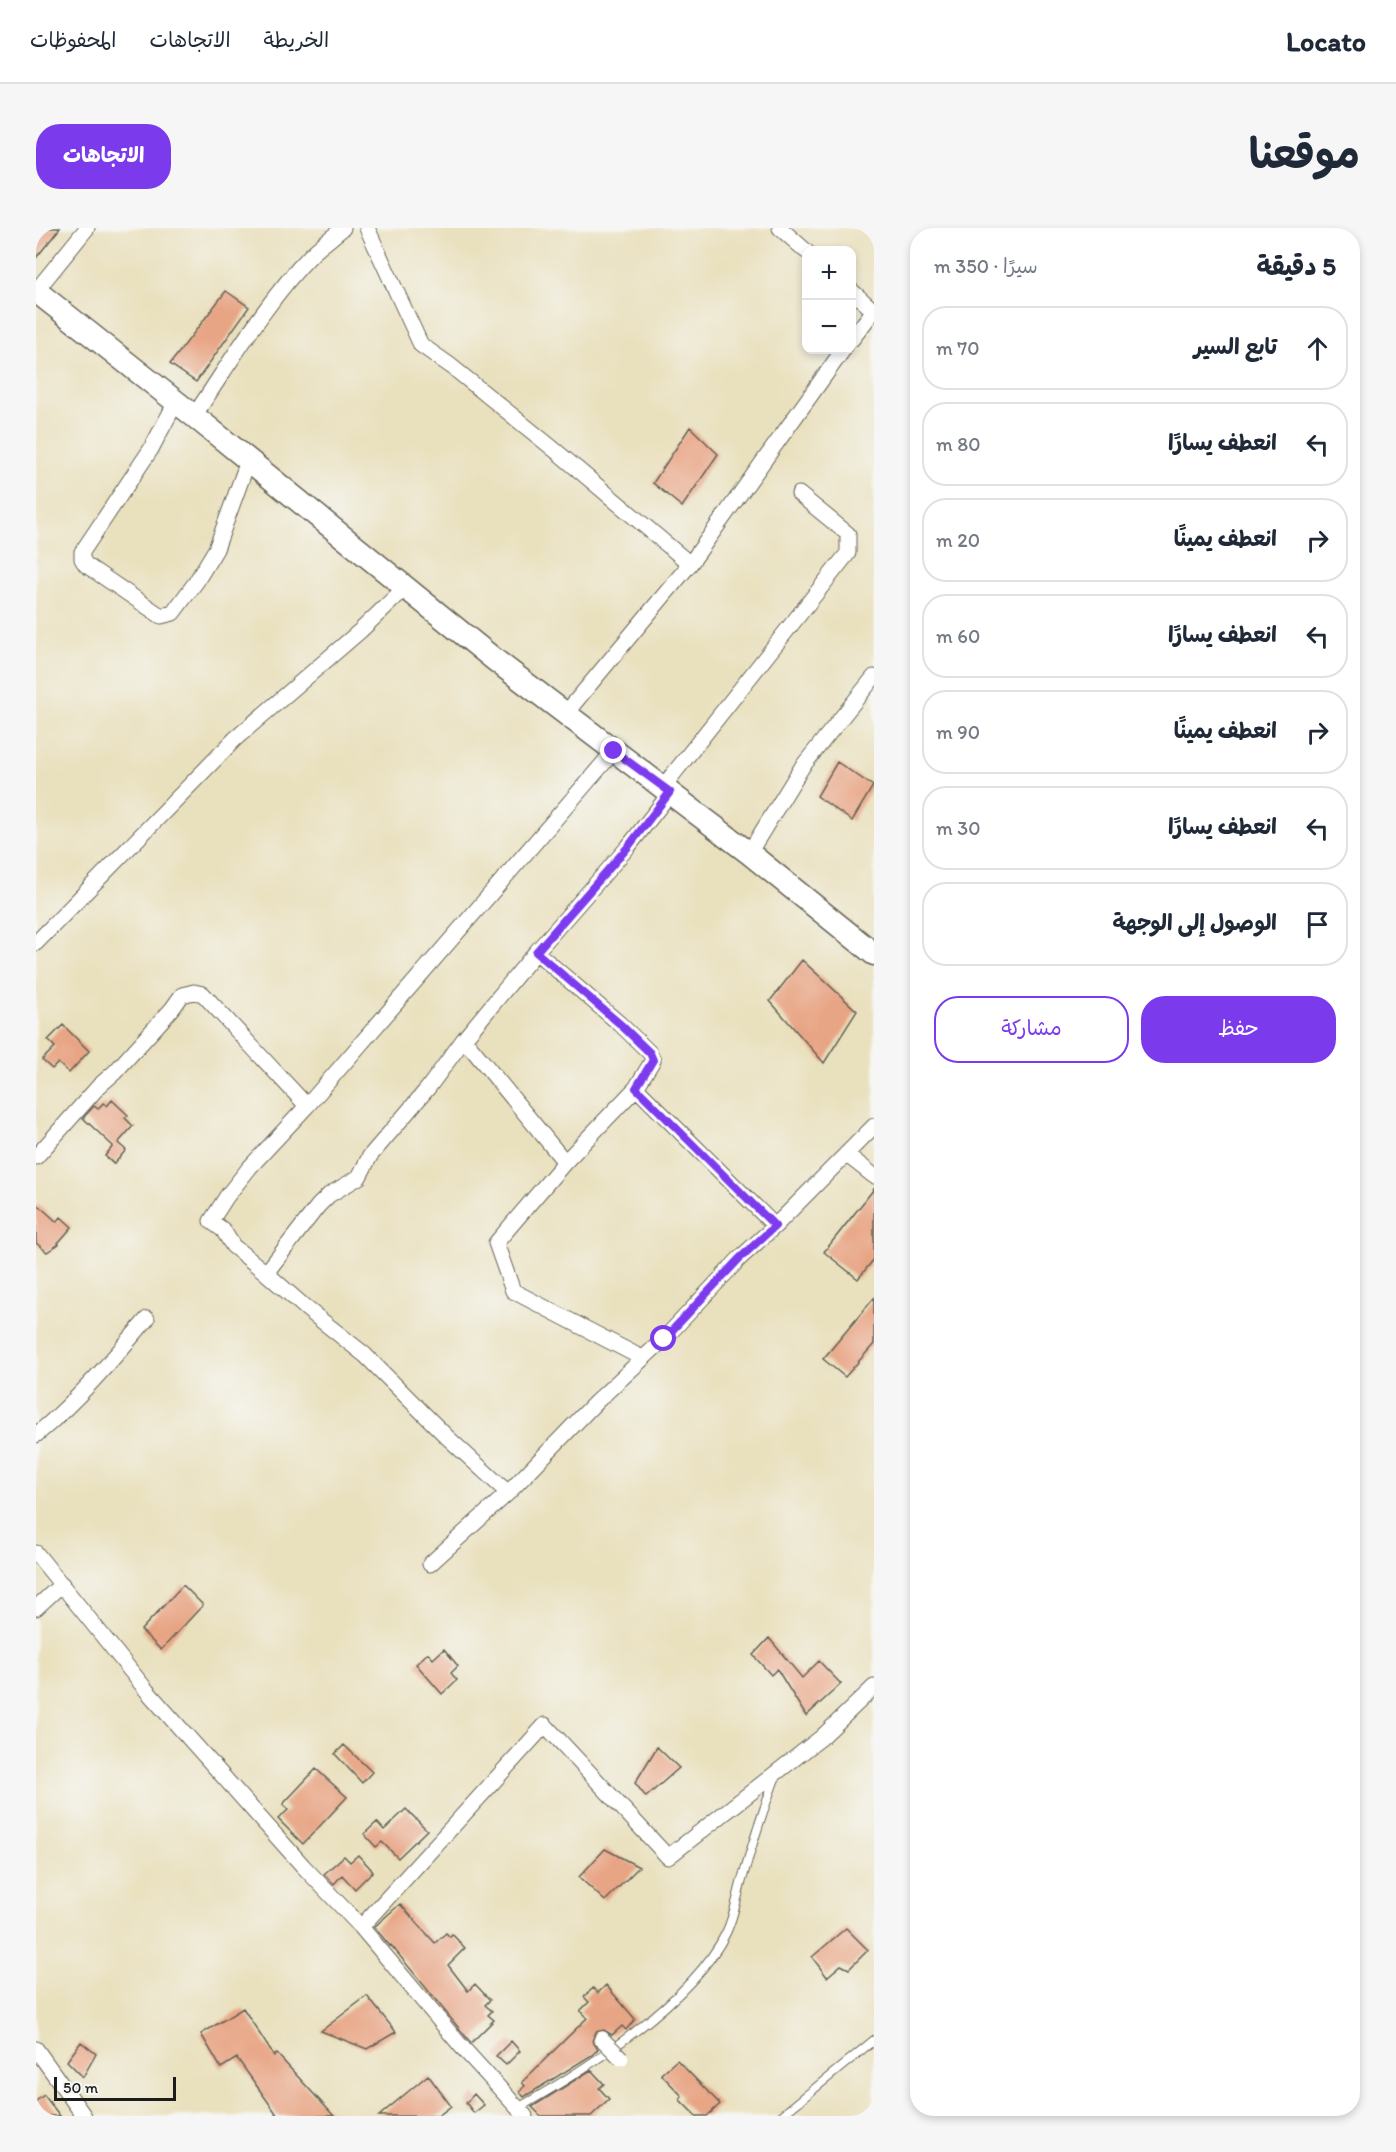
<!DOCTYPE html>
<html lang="ar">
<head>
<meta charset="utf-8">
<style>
  :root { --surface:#fff; --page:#f6f6f7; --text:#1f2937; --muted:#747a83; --line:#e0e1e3; --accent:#7c3aed }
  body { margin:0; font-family:Itim,"Playpen Sans Arabic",sans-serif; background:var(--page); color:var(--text); direction:rtl }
  .controls { position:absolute; right:18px; top:18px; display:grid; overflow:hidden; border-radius:12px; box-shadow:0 3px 9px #0003 }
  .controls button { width:54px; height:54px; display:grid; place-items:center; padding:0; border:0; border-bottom:2px solid var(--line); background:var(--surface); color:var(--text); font:30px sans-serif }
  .scale { position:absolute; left:18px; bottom:15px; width:122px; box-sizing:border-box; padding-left:6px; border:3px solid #1c1c1c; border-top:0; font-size:16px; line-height:21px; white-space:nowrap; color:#1c1c1c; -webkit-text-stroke:4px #f6f6f2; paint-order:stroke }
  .stop { position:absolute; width:18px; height:18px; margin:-14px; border:4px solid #7c3aed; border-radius:50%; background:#fff }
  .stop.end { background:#7c3aed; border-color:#fff; box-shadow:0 2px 6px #0008 }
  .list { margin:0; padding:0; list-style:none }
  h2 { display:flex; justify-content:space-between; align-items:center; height:78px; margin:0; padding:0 24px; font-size:26px }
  h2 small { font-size:20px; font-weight:400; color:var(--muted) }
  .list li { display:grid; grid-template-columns:39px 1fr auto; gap:18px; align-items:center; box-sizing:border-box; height:84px; margin:0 12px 12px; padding:0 12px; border:2px solid var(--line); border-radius:24px }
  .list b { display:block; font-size:22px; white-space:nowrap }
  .list em { font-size:20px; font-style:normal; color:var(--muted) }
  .actions { display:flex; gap:12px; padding:18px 24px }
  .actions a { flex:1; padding:14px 0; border:2px solid var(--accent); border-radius:24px; text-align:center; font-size:21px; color:var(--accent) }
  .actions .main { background:var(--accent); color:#fff }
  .icon { flex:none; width:33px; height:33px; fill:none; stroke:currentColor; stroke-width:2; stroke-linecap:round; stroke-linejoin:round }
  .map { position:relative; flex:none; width:838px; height:1888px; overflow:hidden; direction:ltr; border-radius:24px }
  header { display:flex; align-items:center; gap:36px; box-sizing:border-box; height:84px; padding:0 30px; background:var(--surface); border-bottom:2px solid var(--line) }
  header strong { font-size:28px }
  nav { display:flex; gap:33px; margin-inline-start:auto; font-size:21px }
  .intro { display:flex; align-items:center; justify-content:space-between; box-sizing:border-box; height:144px; padding:0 36px }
  h1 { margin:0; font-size:42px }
  .button { padding:15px 27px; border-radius:24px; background:var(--accent); color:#fff; font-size:21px; font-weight:700 }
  main { display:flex; gap:36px; padding:0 36px }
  aside { flex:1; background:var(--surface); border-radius:24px; box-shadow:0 3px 9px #0003 }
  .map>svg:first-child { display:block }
  .building { fill:#e8a585 }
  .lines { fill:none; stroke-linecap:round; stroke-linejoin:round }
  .lane-casing { stroke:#646154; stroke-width:10 }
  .street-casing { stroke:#646154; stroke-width:17 }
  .secondary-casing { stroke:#646154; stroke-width:25 }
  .lane { stroke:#fff; stroke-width:8 }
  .street { stroke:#fff; stroke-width:15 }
  .secondary { stroke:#fff; stroke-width:22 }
  .street-bridge-casing { stroke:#646154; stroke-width:17; stroke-linecap:butt }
  .street-bridge { stroke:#fff; stroke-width:15 }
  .route { stroke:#7c3aed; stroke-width:8 }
</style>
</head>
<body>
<header>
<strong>Locato</strong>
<nav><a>الخريطة</a><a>الاتجاهات</a><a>المحفوظات</a></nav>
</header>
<div class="intro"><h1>موقعنا</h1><a class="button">الاتجاهات</a></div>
<main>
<aside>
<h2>5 دقيقة<small>سيرًا · 350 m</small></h2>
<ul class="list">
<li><svg class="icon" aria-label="ahead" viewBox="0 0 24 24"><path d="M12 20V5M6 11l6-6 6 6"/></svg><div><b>تابع السير</b></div><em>70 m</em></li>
<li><svg class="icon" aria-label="left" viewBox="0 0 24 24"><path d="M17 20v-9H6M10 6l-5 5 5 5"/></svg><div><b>انعطف يسارًا</b></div><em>80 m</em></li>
<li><svg class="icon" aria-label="right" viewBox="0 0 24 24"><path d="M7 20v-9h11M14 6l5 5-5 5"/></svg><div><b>انعطف يمينًا</b></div><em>20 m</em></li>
<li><svg class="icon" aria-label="left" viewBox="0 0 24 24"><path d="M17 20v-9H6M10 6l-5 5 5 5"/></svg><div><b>انعطف يسارًا</b></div><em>60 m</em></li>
<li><svg class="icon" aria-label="right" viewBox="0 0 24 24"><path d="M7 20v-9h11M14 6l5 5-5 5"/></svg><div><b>انعطف يمينًا</b></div><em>90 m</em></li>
<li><svg class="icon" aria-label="left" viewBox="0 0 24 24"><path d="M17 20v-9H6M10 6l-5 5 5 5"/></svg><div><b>انعطف يسارًا</b></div><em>30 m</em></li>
<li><svg class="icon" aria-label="arrive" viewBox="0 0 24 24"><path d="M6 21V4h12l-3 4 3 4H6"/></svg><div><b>الوصول إلى الوجهة</b></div></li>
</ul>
<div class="actions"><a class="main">حفظ</a><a>مشاركة</a></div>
</aside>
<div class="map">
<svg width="838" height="1888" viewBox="0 0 838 1888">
  <rect width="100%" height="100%" fill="#f6f6f2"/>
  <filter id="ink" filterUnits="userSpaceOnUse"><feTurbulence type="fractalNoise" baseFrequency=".0167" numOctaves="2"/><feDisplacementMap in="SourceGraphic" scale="12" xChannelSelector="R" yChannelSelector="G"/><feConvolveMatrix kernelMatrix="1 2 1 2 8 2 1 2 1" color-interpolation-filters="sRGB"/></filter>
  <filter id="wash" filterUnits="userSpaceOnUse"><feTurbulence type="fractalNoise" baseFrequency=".008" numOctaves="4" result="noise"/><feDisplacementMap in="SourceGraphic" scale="24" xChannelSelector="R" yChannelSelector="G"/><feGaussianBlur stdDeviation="1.35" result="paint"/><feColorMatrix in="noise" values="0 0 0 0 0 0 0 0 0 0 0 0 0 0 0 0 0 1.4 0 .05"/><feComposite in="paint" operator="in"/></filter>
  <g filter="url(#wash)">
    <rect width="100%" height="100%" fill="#e9e0bd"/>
    <g id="blocks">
      <!-- building -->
      <path class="building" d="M0,0H24L0,30Z
        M190,63L213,79L160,154L134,136Z
        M654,199L682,226L646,279L617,255Z
        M801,534L837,558L816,593L781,568Z
        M766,732L821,783L788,835L734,773Z
        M27,797L53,823L33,845L22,835L16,841L6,832L19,819L12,812Z
        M76,872L92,887L89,890L97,898L82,915L90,922L78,936L69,928L77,918L47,890L58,878L62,881L67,875L71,878Z
        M838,961V1031L822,1051L788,1024Z
        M0,975L21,994L25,989L36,999L22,1015L23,1016L11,1024L0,1015Z
        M838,1070V1116L809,1149L787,1131Z
        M147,1357L167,1377L125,1422L105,1402Z
        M733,1410L766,1450L783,1433L805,1456L770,1488L741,1441L735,1447L717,1427Z
        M408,1421L422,1438L415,1445L421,1452L406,1466L380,1436L392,1425L397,1431Z
        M308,1517L336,1544L326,1555L299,1526Z
        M621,1519L643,1540L610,1569L599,1555Z
        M280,1541L311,1569L267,1616L242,1591L252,1582L247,1576Z
        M370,1581L391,1602L362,1630L346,1614L340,1619L328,1606L341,1594L348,1602Z
        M569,1621L603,1639L569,1673L543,1649Z
        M322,1627L337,1643L319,1661L306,1647L298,1656L288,1646L308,1628L314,1634Z
        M364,1676L399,1715L410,1705L414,1709L416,1706L429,1720L412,1737L432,1763L439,1756L454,1772L449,1777L456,1783L452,1787L458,1792L435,1815L355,1717L354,1718L338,1699Z
        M810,1700L832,1722L813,1741L805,1737L791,1749L776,1729Z
        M570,1757L599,1791L590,1802L586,1798L576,1807L568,1802L560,1804L556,1813L562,1821L556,1827L488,1869L483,1863L489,1858L486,1854L551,1790L544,1783L553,1774L548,1769L557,1760L562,1765Z
        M331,1768L360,1804L331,1821L285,1803Z
        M207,1780L238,1828L241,1826L298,1888H242L201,1830L185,1840L165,1806Z
        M475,1813L484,1823L470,1837L460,1828Z
        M45,1814L60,1826L47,1849L31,1833Z
        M641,1832L684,1876L671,1888H660L644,1872L646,1868L625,1846Z
        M555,1842L568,1856L563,1860L573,1871L555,1888H505L496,1879Z
        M392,1847L415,1878L402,1888H343Z
        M438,1866L448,1877L438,1885L430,1875Z
        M8,1867L24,1888H0V1873Z"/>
    </g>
  </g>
  <g filter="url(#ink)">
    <use href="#blocks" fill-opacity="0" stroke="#646154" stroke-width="1.5"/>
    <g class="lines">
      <!-- lane casing -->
      <g class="lane-casing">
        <path id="lane" d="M482,1880C549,1842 656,1774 690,1705C698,1689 701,1669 706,1652C716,1617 727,1582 740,1548
          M745,1888L838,1812"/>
      </g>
      <!-- street casing -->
      <g class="street-casing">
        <path id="street" d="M331,0L385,117L415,138L520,223L654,336
          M744,0L770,23
          M0,63L51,0
          M816,63L838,83
          M816,111L838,82
          M140,174L115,221L46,324V331L50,337L125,388L137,385L160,354L180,321L212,233
          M158,188C194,135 231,72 275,27C285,17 297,9 307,0
          M530,485L654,336L807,122
          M627,559L812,325V306L763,266
          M713,625L766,539L838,449
          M0,715L199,511L324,403L370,359
          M500,724L584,796L614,825L617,832L600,860L529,934L460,1015L477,1063L606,1130
          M428,811L529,934
          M600,860L739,998
          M810,926L838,948
          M0,929L63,858L79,844L136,781L146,767L158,764L167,766L271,878
          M230,1045L197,1018L187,1002L175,993L191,968L214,939L271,878L578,523
          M0,1207C41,1173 76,1132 111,1091
          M472,1265L410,1208L329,1127L271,1081L230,1045L282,978L293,967L323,949L334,928L392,860L428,811L500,724L592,619L635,564
          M0,1325L111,1463L267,1638L325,1699L425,1818L489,1888
          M394,1336L472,1265L560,1174L628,1111L703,1031L739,998L838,898
          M0,1380L26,1356
          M325,1699L509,1497L632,1629L786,1509L838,1459
          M0,1821L48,1888"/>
      </g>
      <!-- secondary casing -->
      <g class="secondary-casing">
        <path id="secondary" d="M0,63L158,188L459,432L713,625L838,726"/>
      </g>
      <!-- lane -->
      <use href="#lane" class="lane"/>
      <!-- street -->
      <use href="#street" class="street"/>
      <!-- secondary -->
      <use href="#secondary" class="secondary"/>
      <!-- street-bridge casing -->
      <g class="street-bridge-casing">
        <path id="street-bridge" d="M566,1811L585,1830"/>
      </g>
      <!-- street-bridge -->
      <use href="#street-bridge" class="street-bridge"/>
    </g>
  </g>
  <g class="lines" filter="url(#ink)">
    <!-- route -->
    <path class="route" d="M578,523L634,564L592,619L500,724L584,796L614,825L617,832L600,860L739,998L703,1031L628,1111"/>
  </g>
</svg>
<div class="controls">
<button>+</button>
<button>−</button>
</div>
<div class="scale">50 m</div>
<div class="stop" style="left:628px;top:1111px"></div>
<div class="stop end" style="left:578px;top:523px"></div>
</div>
</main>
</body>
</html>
